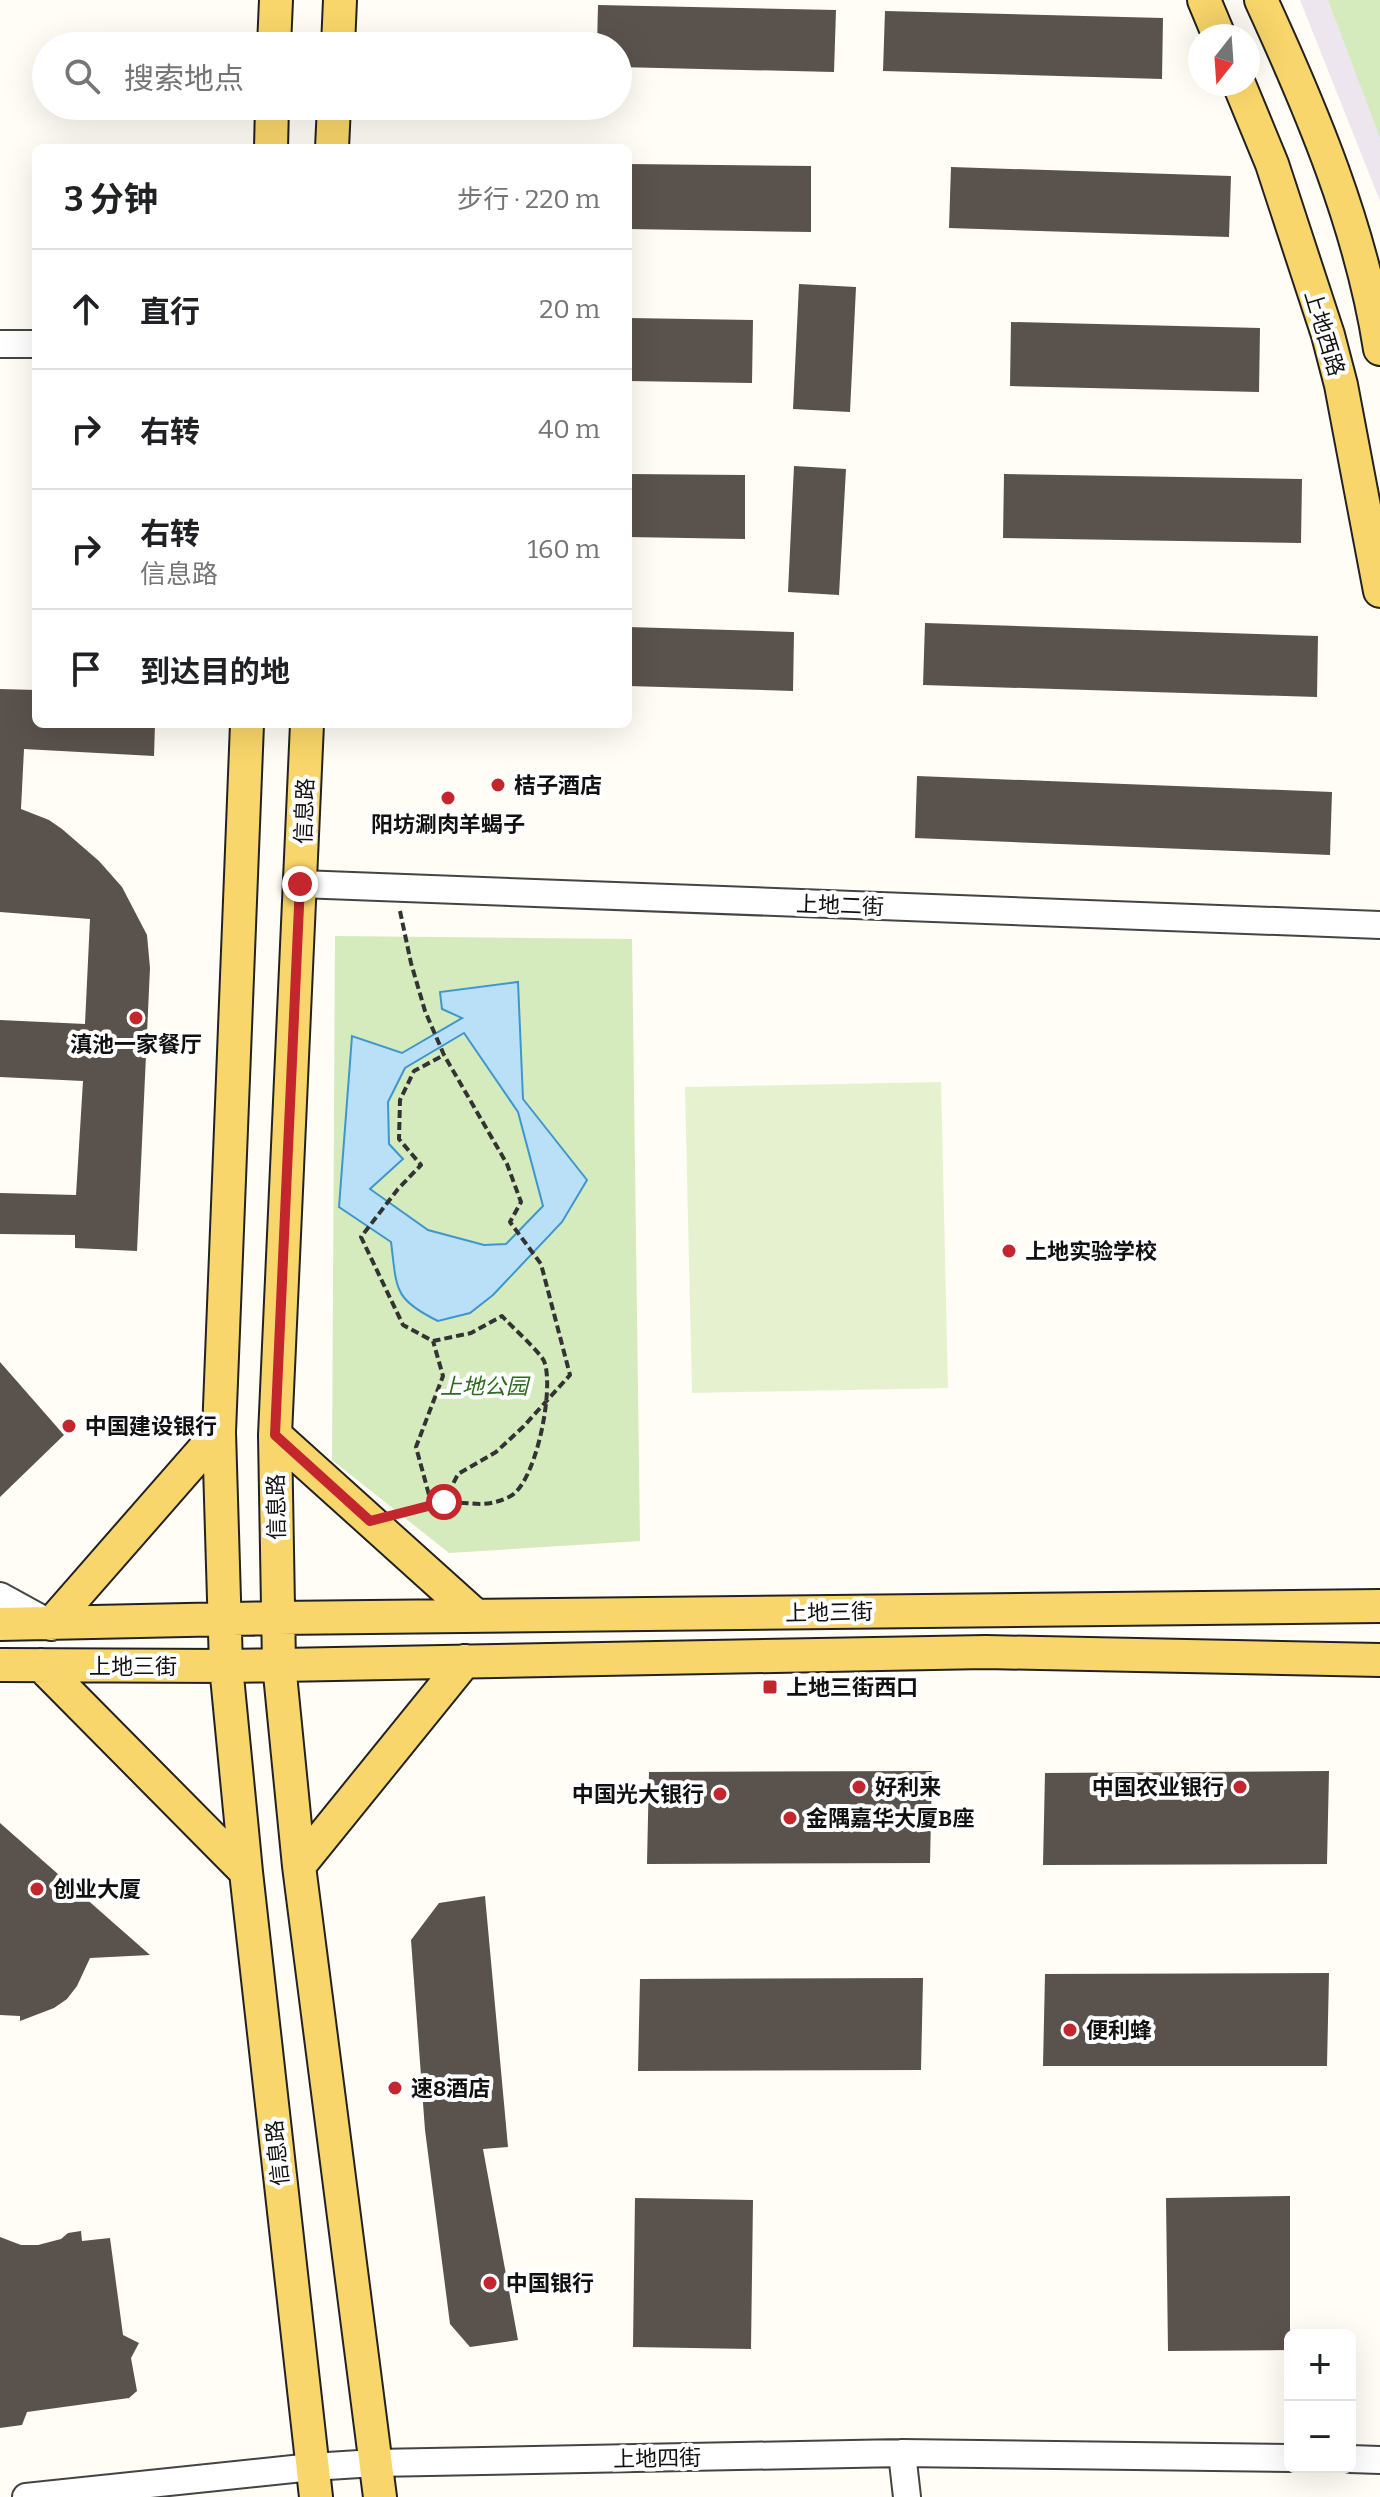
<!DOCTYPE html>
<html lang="zh">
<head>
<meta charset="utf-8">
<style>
  :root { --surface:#fff; --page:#f6f6f6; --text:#202124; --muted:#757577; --line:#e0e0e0 }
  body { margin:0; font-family:Bitter,"Noto Sans SC",serif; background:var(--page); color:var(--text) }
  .controls { position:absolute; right:24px; bottom:24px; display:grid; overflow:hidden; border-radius:12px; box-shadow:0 8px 32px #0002 }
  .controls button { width:72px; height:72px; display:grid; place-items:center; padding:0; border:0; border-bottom:2px solid var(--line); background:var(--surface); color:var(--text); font:40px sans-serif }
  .compass { position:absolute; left:1188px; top:24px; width:72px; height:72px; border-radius:50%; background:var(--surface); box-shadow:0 8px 32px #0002; rotate:197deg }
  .stop { position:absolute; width:24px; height:24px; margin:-18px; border:6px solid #c4262e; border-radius:50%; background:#fff }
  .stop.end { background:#c4262e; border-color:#fff; box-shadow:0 2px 8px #0008 }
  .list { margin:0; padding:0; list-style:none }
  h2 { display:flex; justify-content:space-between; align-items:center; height:104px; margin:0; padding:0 32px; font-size:34px }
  h2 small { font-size:26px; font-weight:400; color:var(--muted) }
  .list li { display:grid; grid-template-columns:52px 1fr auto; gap:24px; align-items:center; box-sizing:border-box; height:120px; padding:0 32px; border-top:2px solid var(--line) }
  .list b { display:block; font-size:30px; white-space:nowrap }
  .list p { margin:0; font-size:26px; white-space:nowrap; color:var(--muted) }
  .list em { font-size:26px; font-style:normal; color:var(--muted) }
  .icon { flex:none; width:44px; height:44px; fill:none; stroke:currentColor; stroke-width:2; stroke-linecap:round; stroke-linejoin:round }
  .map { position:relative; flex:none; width:1380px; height:2497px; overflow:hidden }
  .search { position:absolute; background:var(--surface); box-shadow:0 8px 32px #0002; left:32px; top:32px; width:600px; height:88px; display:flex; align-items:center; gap:20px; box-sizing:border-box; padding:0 28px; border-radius:44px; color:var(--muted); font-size:30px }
  .panel { position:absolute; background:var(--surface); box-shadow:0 8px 32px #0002; left:32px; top:144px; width:600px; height:584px; border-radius:12px }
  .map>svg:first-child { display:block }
  .industrial { fill:#eee6ef }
  .green { fill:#d5ebbd }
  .pitch { fill:#e6f2cf }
  .water { fill:#b9e0f7; stroke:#3f96cf; stroke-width:2; fill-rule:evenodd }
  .building { fill:#5a524d }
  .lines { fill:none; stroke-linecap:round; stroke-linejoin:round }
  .minor-casing { stroke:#444; stroke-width:30 }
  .major-casing { stroke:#222; stroke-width:36 }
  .path { stroke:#333; stroke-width:4; stroke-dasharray:8 4; stroke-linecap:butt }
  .minor { stroke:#fff; stroke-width:26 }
  .major { stroke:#f9d66b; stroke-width:32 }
  .route { stroke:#c4262e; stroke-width:10 }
  .poi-dot { fill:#c4262e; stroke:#fff; stroke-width:3 }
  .labels { text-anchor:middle; stroke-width:8; stroke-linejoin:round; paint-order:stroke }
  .street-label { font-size:22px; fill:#111; stroke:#fff }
  .poi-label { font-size:22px; font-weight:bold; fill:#111; stroke:#fff; text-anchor:start }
  .park-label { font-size:22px; font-style:italic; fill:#2f6b1f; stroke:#fff }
</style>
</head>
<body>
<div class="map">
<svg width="1380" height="2497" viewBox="0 0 1380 2497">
  <rect width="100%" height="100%" fill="#fffdf5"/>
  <!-- industrial -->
  <path class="industrial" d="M1300,0H1380V201Z"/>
  <!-- green -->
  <path class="green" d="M1328,0H1380V138Z
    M335,936L632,939L640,1541L449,1553L332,1460Z"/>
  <!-- pitch -->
  <path class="pitch" d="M941,1082L948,1388L692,1393L685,1087Z"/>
  <!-- water -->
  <path class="water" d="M518,982L523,1099L587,1180L562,1222L493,1295L470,1313L438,1321C393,1299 397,1289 391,1242L339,1207L352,1036L402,1053L462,1018L442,1009L440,992ZM464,1033L518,1112L543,1206L506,1244L484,1245L428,1230L370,1189L403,1159L389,1144L388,1102L405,1068Z"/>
  <!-- building -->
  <path class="building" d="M598,5L836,10L834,72L618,67V46H597Z
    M885,11L1163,18L1162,79L883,71Z
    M628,164L811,166V232L628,229Z
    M951,167L1231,176L1229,237L949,228Z
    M799,284L856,287L850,412L793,409Z
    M628,318L753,320L752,383L628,381Z
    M1011,322L1260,328L1259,392L1010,386Z
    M794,466L846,469L839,595L788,592Z
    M628,474L745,475V539L628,537Z
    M1004,474L1302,479L1301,543L1003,538Z
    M925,623L1318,636L1317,697L923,685Z
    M628,627L794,632L793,691L628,686Z
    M0,689L36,690V724H155L154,756L24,749L21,809L49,820L62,829L99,861L122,887L147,935L150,968L137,1251L75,1248V1235L0,1234V1193L76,1195L83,1081L0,1077V1020L85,1024L90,919L0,912Z
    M917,776L1332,792L1330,855L915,838Z
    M0,1362L64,1435L0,1497Z
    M932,1771L930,1863L647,1864L649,1772Z
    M1329,1771L1327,1864L1043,1865L1045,1773Z
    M0,1823L150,1955L90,1958L77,1986L67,1999L54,2008L20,2021V2016L0,2015Z
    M485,1896L508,2147L483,2149L518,2340L470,2347L450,2324L425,2130L411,1940L439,1903Z
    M1329,1973L1327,2066H1043L1045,1974Z
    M923,1978L921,2070L638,2071L640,1979Z
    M1290,2196V2350L1168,2351L1166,2198Z
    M635,2198L753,2200L751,2349L633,2347Z
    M81,2231L82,2241L110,2238L123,2335L139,2343L131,2358L137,2391L129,2398L27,2412L22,2425L0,2428V2237L21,2245H38L61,2239L68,2233Z"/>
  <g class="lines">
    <!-- minor casing -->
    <g class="minor-casing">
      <path id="minor" d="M0,344H36
        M300,884L1380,925
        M0,1596L51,1624
        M902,2453L907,2497
        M1350,2459L1380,2460
        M26,2497L312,2467L375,2463L902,2453L1290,2458"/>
    </g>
    <!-- major casing -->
    <g class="major-casing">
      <path id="major" d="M1204,0L1219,36
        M1261,0C1312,111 1361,227 1380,349
        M274,46L276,0
        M338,46L340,0
        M1239,84L1272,164L1328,335L1341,385L1380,591
        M271,148L272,106
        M332,148L334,106
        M247,724L219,1432L226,1666L246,1872L316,2497
        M307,724L275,1435L279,1664L299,1866L380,2497
        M275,1435L476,1616
        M0,1624L277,1618L1380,1606
        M51,1624L219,1432
        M0,1665L226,1666L986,1652L1380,1660
        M41,1665L246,1872
        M299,1866L465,1661"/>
    </g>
    <!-- path -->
    <path class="path" d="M400,911L411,963L425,1011L444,1055L507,1164L521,1202L510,1222L541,1264L570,1375L523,1427L496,1452L458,1474L444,1502
      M432,1506L416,1447L443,1376L433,1341
      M402,1514C416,1511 429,1504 443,1503C469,1500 481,1510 509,1497C536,1485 555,1387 544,1361C539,1351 511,1326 502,1316L471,1333L433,1341L403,1325L361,1237L398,1189L421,1165L399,1139L400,1100L414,1071L444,1055"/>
    <!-- minor -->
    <use href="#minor" class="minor"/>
    <!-- major -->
    <use href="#major" class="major"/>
  </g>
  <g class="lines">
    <!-- route -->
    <path class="route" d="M300,884L275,1435L370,1521L444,1502"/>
  </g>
  <!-- markers -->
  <g class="poi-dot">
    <circle cx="498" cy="785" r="8"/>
    <circle cx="448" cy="798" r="8"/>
    <circle cx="136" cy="1018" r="8"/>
    <circle cx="1009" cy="1251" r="8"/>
    <circle cx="69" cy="1426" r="8"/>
    <rect x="762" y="1679" width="16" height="16" rx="4"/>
    <circle cx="859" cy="1787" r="8"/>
    <circle cx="1240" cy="1787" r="8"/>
    <circle cx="720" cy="1794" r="8"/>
    <circle cx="790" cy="1818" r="8"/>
    <circle cx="37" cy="1889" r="8"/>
    <circle cx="1070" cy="2030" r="8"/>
    <circle cx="395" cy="2088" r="8"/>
    <circle cx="490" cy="2283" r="8"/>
  </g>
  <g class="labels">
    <!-- street labels -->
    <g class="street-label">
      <text transform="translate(1325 333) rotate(73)" y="8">上地西路</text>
      <text transform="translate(304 811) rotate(-88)" y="8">信息路</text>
      <text transform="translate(840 905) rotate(2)" y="8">上地二街</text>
      <text transform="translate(276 1507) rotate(-91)" y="8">信息路</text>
      <text transform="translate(829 1612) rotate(-1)" y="8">上地三街</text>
      <text x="133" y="1674">上地三街</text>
      <text transform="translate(277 2153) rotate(-96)" y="8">信息路</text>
      <text transform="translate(657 2458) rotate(-1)" y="8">上地四街</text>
    </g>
    <!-- poi labels -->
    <g class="poi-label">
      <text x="514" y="793">桔子酒店</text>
      <text x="448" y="832" text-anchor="middle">阳坊涮肉羊蝎子</text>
      <text x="136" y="1052" text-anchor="middle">滇池一家餐厅</text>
      <text x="1025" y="1259">上地实验学校</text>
      <text x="85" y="1434">中国建设银行</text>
      <text x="786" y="1695">上地三街西口</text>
      <text x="875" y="1795">好利来</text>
      <text x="1224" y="1795" text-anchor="end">中国农业银行</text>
      <text x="704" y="1802" text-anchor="end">中国光大银行</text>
      <text x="806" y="1826">金隅嘉华大厦B座</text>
      <text x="53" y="1897">创业大厦</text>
      <text x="1086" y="2038">便利蜂</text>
      <text x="411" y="2096">速8酒店</text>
      <text x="506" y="2291">中国银行</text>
    </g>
    <!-- park labels -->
    <g class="park-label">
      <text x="484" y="1394">上地公园</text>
    </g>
  </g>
</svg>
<div class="controls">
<button>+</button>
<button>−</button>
</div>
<svg class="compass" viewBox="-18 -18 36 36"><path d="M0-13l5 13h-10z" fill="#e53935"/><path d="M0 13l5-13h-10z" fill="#757577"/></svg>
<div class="stop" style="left:444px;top:1502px"></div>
<div class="stop end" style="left:300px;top:884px"></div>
<div class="search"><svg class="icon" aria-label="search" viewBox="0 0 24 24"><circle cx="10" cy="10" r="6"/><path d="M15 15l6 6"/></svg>搜索地点</div>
<section class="panel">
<h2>3 分钟<small>步行 · 220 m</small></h2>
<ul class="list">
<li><svg class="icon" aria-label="ahead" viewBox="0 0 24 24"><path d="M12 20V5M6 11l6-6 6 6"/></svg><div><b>直行</b></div><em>20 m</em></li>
<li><svg class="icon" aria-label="right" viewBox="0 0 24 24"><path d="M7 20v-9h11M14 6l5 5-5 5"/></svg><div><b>右转</b></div><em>40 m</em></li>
<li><svg class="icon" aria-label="right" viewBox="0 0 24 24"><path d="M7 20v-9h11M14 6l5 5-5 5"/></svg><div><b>右转</b><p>信息路</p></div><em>160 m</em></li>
<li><svg class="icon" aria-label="arrive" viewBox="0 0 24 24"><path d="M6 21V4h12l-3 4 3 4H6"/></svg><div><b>到达目的地</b></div></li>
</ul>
</section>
</div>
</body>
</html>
